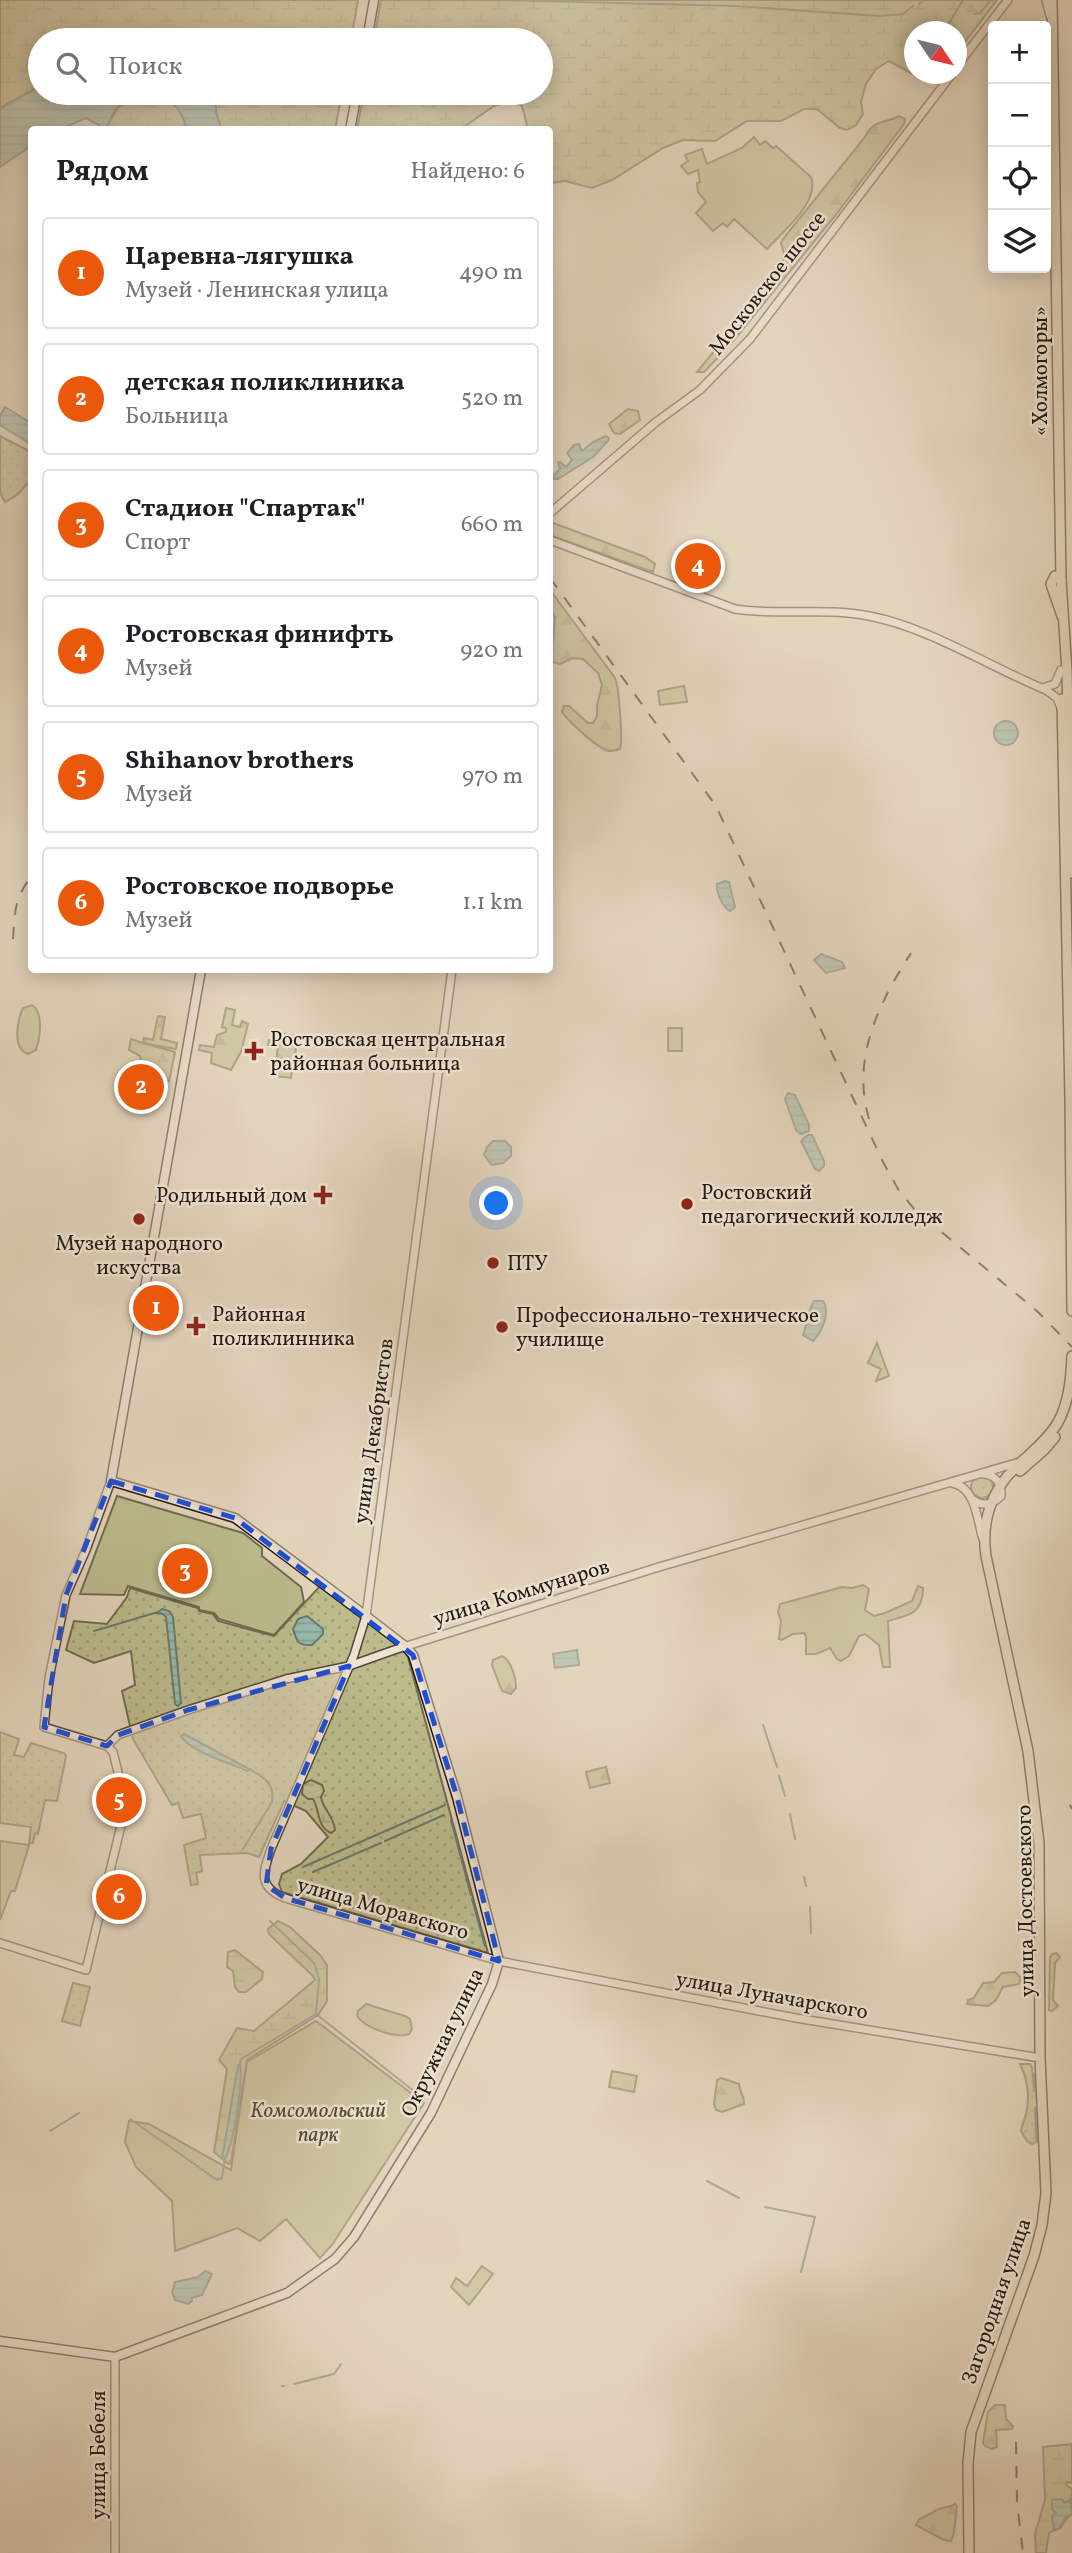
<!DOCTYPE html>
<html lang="ru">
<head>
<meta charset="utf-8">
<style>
  :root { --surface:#fff; --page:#f6f6f6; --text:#202124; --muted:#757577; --line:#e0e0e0; --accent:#ea580c }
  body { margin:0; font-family:Vollkorn,serif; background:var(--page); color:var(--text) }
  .controls { position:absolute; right:21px; top:21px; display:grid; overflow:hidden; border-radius:7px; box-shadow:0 4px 18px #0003 }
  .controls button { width:63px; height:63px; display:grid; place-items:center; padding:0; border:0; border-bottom:2px solid var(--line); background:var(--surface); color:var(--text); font:35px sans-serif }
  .compass { position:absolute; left:904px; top:21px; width:63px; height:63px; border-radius:50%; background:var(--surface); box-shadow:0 4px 18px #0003; rotate:125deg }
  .you { position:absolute; left:497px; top:1204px; width:24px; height:24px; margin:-18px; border:5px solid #fff; border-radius:50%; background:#1a73e8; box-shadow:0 0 0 10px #1a73e833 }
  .badge { display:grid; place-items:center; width:46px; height:46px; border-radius:50%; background:var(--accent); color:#fff; font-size:23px; font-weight:700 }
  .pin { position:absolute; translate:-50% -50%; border:4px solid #fff; box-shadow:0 2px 7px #0006 }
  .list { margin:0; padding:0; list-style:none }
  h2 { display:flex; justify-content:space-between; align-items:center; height:91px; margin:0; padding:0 28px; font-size:30px }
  h2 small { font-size:23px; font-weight:400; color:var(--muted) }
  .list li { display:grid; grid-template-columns:46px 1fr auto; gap:21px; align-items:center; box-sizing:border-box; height:112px; margin:0 14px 14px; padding:0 14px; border:2px solid var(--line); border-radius:7px }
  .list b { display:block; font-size:26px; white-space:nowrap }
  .list p { margin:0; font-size:23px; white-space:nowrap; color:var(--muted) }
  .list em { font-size:23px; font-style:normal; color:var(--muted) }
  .icon { flex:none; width:38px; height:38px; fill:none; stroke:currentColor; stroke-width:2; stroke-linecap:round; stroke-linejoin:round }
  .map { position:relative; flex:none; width:1072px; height:2553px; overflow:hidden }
  .search { position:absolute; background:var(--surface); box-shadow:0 4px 18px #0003; left:28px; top:28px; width:525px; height:77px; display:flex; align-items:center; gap:18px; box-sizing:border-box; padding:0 24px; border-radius:38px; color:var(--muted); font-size:26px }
  .panel { position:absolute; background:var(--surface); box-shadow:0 4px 18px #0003; left:28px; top:126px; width:525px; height:847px; border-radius:7px }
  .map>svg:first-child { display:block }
  .grass { fill:url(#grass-dots); stroke:#706a4f; stroke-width:2 }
  .forest { fill:url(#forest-firs); stroke:#706a4f; stroke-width:2 }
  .wetland { fill:url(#wetland-marsh); stroke:#706a4f; stroke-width:2 }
  .green { fill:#bbbb8c; stroke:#706a4f; stroke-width:2 }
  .water { fill:url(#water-rules); stroke:#69796e; stroke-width:2 }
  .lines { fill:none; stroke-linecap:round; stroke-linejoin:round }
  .stream { stroke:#69796e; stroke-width:2 }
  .tertiary-casing { stroke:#55483c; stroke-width:10 }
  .secondary-casing { stroke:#261912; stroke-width:11 }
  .primary-casing { stroke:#261912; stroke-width:12 }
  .trunk-casing { stroke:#261912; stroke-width:12 }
  .tertiary { stroke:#ede3d3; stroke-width:7 }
  .secondary { stroke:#ede3d3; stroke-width:8 }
  .primary { stroke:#e3d4bc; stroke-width:9 }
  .trunk { stroke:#e3d4bc; stroke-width:9 }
  .rail { stroke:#261912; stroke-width:2; stroke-dasharray:12 12; stroke-linecap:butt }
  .marked { fill:none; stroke:#1d4ed8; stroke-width:5; stroke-dasharray:14 9; stroke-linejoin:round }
  .poi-dot { fill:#8f2418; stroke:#ede3d3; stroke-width:2.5 }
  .labels { text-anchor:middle; stroke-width:5; stroke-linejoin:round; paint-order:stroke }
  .street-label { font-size:21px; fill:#261912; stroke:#ede3d3 }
  .poi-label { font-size:21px; fill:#261912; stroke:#ede3d3; text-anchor:start }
  .park-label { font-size:21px; font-style:italic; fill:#534a37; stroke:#ede3d3 }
</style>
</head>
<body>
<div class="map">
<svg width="1072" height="2553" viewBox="0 0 1072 2553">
  <defs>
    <pattern id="grass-dots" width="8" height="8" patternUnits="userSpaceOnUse" patternTransform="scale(1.75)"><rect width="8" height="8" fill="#bbbb8c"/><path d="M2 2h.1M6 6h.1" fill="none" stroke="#a1a078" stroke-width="1.8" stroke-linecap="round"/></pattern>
    <pattern id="forest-firs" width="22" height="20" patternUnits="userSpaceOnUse" patternTransform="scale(1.75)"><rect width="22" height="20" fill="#bbbb8c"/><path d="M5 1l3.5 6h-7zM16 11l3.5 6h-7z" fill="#a1a078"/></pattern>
    <pattern id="wetland-marsh" width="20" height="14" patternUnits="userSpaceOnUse" patternTransform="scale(1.75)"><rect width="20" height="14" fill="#bbbb8c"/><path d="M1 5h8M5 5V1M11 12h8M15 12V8" fill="none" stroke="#a1a078"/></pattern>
    <pattern id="water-rules" width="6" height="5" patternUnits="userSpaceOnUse" patternTransform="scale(1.75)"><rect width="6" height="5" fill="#96b9ac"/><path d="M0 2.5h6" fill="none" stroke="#819e93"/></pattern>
  </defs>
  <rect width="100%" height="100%" fill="#e3d4bc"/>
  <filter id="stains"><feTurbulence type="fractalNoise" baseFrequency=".00286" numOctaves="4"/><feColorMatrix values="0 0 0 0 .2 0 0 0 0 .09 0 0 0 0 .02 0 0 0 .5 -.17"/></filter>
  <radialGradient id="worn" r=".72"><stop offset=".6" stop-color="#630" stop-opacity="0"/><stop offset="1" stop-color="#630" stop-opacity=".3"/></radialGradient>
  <!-- grass -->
  <path class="grass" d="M0,436L31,452V480L17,495L5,502L0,493Z
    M971 1487a11 11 0 1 1 22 0a11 11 0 1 1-22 0Z
    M321,1585L405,1646L488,1953L282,1892L279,1884L282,1874L301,1864L328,1837L306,1811L284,1801L259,1857L247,1853L200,1855L202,1871L196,1873L198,1884L191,1885L184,1845L206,1838L201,1814L183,1818L178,1803L172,1805L133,1739L122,1691L135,1685L131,1651L94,1663L66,1650L74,1621L107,1624L127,1597L130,1588L198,1608L199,1611L213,1614L218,1621L274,1636Z
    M0,1732L19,1739L14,1755L24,1757L31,1743L64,1753L66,1756L57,1801L45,1800L38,1834L35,1833L33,1843H29L31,1827L0,1823Z
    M1056,1953L1060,1957L1055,1963L1053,2000L1058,2006L1052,2011L1049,2010L1050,1958L1052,1954Z
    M73,1983L90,1987L80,2026L62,2021Z
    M1020,2064H1030L1032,2067L1034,2092V2074L1038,2072L1041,2137L1037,2141L1035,2107L1036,2142L1032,2144L1027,2141L1021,2131C1022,2125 1024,2121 1026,2114C1030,2096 1028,2080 1020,2064Z"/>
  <!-- forest -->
  <path class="forest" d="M956,0H997L957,52L956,32H942Z
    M899,116L905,119L904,124L835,216L729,346L704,372H697L763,291L783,261L784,254L781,243L783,239L865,137C874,119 882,125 899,116Z
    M628,409L638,411L640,420L620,434L614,433L609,424Z
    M553,523L645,557L655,564L653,572L555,537L550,533Z
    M550,590L615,678C619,687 623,741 620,749C616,750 612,751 609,751C598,749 568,721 562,712L564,706H569L588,723H593L597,716V705L602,685L598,673L583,659L573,658L560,664L553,662L552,655L555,617L550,612Z
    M226,1008L235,1010L232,1025L240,1027L242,1021L248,1024L241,1052L231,1070L211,1063L212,1053L199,1050L200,1045L214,1047L217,1035L226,1032V1028L222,1027Z
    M158,1016L165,1017L161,1039L177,1043L176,1049L143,1043L175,1052L169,1081L157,1079L141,1064L140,1056L129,1050L131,1039L143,1043L144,1038L153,1040Z
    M277,1032L298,1037L291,1078L274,1076L278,1047L268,1045L269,1040L279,1041L280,1038L276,1035Z
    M502,1656C511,1660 516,1678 516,1688L511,1694L502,1691L492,1665L493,1660Z
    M606,1767L610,1783L590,1788L586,1772Z
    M1015,1972L1021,1978L1019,1984L1003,1987L996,2000L988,2006L967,2004L968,2000L974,1998L983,1983L994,1982L1002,1973Z
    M721,2078L739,2084C739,2092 745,2096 744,2104L722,2112L716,2110L714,2104L717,2080Z
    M995,2405H1005L1006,2419L1013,2426L1012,2429L996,2430L997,2447L992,2449L985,2446L983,2443L988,2412Z
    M955,2504L957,2506C955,2516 956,2534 951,2541L944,2540L916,2525L919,2519C927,2517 931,2512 939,2509C946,2506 948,2509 955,2504Z"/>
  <!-- wetland -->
  <path class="wetland" d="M0,0H358L351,40H226L229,35L219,34L214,40H40V86L0,108Z
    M381,0H963L944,31L914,32V74H919H913L889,61L876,69L866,84L861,102L863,114L856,125L847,130L840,128L817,109H804L781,121H747L715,141L683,140L663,148L612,180L592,188L565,181L550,183V130L528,129L522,106L511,100L494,106L461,129H357L364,93H541V40H374Z
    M216,93H342L335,130L221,129L216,112Z
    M143,95C169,96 181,103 187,129L105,130L118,107Z
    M311,1780L322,1785L324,1791L321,1797C323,1810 334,1816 335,1830L331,1833C317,1827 320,1811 313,1799H308L302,1794L303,1784Z
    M278,1921L290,1927L320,1955L327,1965V2001L318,2015L247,2060L231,2163L229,2164L214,2152L227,2069L219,2060L237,2028L254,2031L315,1980L313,1976L269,1934L268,1929Z
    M235,1950L263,1972L262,1979L246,1992H239L235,1987L233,1971L227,1967L228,1952Z
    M1072,2444V2483L1067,2482L1066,2485L1072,2489V2508L1070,2499L1067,2503H1064L1062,2499L1052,2500V2509L1056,2514L1052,2516L1054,2524L1060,2527C1063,2522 1066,2514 1072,2514C1065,2518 1065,2522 1061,2527C1059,2529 1052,2531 1049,2533L1046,2553H1036L1035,2534L1045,2500L1043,2447Z"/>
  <!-- green -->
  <path class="green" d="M754,137L760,145L765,141L773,148L776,146L811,177C820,202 783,231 767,249L734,219L727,227L723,223L713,231L696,213L706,202L698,192L697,183L700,182L698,170L688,174L681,166L688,161L685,155L702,149L707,164L742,148Z
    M684,686L687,702L660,705L658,691Z
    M32,1005C44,1013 40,1038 36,1050L28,1054C12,1049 17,1021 23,1008Z
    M668,1028H682V1051H668Z
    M877,1343L889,1376L876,1381L881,1369L868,1363Z
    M117,1496L243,1533L262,1548V1556L301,1587L304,1602L274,1635L219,1619L214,1613L199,1610V1607L128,1586L124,1595L80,1594Z
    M863,1585L869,1589L865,1610L874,1616L885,1613L912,1601L918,1586L923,1588C923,1613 909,1616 888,1621L890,1667H883L879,1645L865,1634L859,1636L849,1656L841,1661L837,1659L830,1648L816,1654H806V1636L804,1633L793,1634L782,1640L779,1639L781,1621L778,1612L780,1604L842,1587L852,1588Z
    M0,1841L29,1845L15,1891H11L0,1920Z
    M366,2004L405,2016L410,2019L412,2029L409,2034C396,2039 365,2028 357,2016L358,2011Z
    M316,2021L424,2103L332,2245L320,2258L286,2219L260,2241L237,2228L175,2251L172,2201L136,2167L125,2142L129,2121L149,2124L231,2170L247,2062Z
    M612,2071L637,2076L634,2092L609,2087Z
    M482,2266L493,2274L469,2305L451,2287L456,2278L467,2286Z"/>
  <!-- water -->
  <path class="water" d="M40,86V93H216V112L221,129H187C179,101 163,90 135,100C129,101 124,102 119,106C112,111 110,122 105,129H100L99,125L86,118L61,129L32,130L31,146L0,167V109Z
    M5,407L31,423V444L0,425V416Z
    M606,436L609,438L608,441L593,457L558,479H554L553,476L560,469L558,463L560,462L566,467L572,460L567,453L574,445L579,444L582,451L593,442Z
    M994 733a12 12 0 1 1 24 0a12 12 0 1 1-24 0Z
    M725,881L729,882L735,907L730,911C723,908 716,892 717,884Z
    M821,954L842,962L845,968L826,973L814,960Z
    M788,1093L795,1095L809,1125V1131L801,1134L796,1130L785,1099Z
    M808,1135H812L824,1161V1166L819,1171L815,1169L801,1141Z
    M493,1141H505L511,1147V1156L503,1163L492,1165L484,1155L487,1147Z
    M814,1301H823C831,1312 822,1332 813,1341L803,1335C806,1326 810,1306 814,1301Z
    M162,1609L169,1611L173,1617L181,1703L178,1706L175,1704L166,1617L163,1614L157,1613Z
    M307,1616L323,1629V1634L312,1645C298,1646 297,1642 293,1629L298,1619Z
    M577,1650L579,1665L555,1668L553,1654Z
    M184,1734L249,1769L247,1771C230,1763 189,1751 181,1736Z
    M240,2064C243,2083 234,2143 224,2160L222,2158L238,2066Z
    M205,2271L212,2274L202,2295L192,2298V2301L188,2304L175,2300L172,2292L175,2282L198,2277Z
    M1062,2499L1064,2503L1070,2500L1072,2514L1066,2517L1059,2529H1054L1052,2517L1056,2513L1052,2509V2500Z"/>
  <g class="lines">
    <!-- stream -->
    <path class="stream" d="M497,0L735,6L879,16L903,14L913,6
      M919,4L925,0
      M974,14L980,13L991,0
      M94,1631L158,1612
      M763,1725L777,1767
      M779,1776L785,1796
      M790,1814L795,1839
      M451,1820L471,1895
      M385,1841L444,1815
      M243,1849L272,1802C275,1784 264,1777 249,1769
      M303,1867L445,1805
      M313,1872L381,1843
      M804,1877L806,1886
      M472,1899L485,1946
      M810,1907L811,1933
      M270,1921L314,1963L319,1979L316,2013
      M240,2063L241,2059L316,2014L424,2099
      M130,2119L217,2180L222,2178L225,2158
      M50,2131L79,2113
      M707,2181L739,2198
      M765,2207L815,2217L801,2272
      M294,2384L334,2374L341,2364
      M282,2386H284"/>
    <!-- tertiary casing -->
    <g class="tertiary-casing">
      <path id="tertiary" d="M1046,0L1050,16
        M956,67L1008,0
        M550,513L656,422L700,390L750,339L952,74
        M550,540L735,609C779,616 824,607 869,616C928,627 990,667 1046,690L1057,698L1061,708
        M1042,688L1055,684L1061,670
        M452,970L366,1616L354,1655L271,1849C263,1872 257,1887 285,1898L499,1961L796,2018L1040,2058
        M952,1483C976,1487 977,1520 983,1539
        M972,1499C982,1507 992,1505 1001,1496C1002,1484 996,1475 984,1474
        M107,1746L118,1735L188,1710L286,1679L349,1666L394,1650L659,1567L1020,1462
        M0,1943L86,1970L126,1805L113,1752L107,1746L44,1727L49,1678L66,1595L86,1550L111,1481
        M115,2553V2357"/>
    </g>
    <!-- secondary casing -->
    <g class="secondary-casing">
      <path id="secondary" d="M367,40L374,0
        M350,130L357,93
        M0,2341L115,2357L287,2293L335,2259L354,2237L431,2113L492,1984L499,1961L457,1797L413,1655L405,1646L366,1616L235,1518L111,1481L201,970"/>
    </g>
    <!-- primary casing -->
    <g class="primary-casing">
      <path id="primary" d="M1061,580L1055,576L1051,584L1062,616"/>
    </g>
    <!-- trunk casing -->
    <g class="trunk-casing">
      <path id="trunk" d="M1052,0L1061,580L1067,672L1072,873
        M1062,699L1070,1098L1072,1311
        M1020,1471L1044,1450L1055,1437
        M969,2553L968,2463L971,2432L1034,2256L1042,2225L1046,2193L1040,2058L1039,1843L1028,1751L986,1556C981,1523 991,1490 1016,1467C1030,1453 1046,1442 1057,1424C1069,1403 1071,1379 1072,1356"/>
    </g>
    <!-- tertiary -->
    <use href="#tertiary" class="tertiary"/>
    <!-- secondary -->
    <use href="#secondary" class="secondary"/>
    <!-- primary -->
    <use href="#primary" class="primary"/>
    <!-- trunk -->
    <use href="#trunk" class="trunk"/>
    <!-- rail -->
    <path class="rail" d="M550,578L716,806L883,1162L898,1189L915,1210L1037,1311L1072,1347
      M13,939C15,912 14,898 32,876
      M869,1119C851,1058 879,1003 911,953
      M1070,1805L1072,1809
      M1016,2442L1017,2502L1023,2553"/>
  </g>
  <!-- marked area -->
  <path d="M0 0H1072V2553H0ZM111,1481L235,1518L413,1655L457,1797L499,1961L285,1898L266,1885L271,1849L349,1666L188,1710L118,1735L107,1746L44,1727L66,1595Z" fill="#e3d4bc" fill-opacity=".55" fill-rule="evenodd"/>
  <path class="marked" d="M111,1481L235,1518L413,1655L457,1797L499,1961L285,1898L266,1885L271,1849L349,1666L188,1710L118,1735L107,1746L44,1727L66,1595Z"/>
  <!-- markers -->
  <g class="poi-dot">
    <path d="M250.5 1040.5h7v7h7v7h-7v7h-7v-7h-7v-7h7z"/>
    <path d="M319.5 1184.5h7v7h7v7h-7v7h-7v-7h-7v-7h7z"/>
    <circle cx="687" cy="1204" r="7"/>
    <circle cx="139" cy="1219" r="7"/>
    <circle cx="493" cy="1263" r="7"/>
    <path d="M192.5 1315.5h7v7h7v7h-7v7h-7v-7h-7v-7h7z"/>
    <circle cx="502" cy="1327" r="7"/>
  </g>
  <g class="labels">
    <!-- street labels -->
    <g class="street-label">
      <text transform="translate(767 283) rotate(-52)" y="7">Московское шоссе</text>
      <text transform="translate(1040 371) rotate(-90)" y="7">«Холмогоры»</text>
      <text transform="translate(373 1431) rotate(-82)" y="7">улица Декабристов</text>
      <text transform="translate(521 1592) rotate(-17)" y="7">улица Коммунаров</text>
      <text transform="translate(1025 1901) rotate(-91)" y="7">улица Достоевского</text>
      <text transform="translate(383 1908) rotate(16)" y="7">улица Моравского</text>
      <text transform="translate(772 1995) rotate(10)" y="7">улица Луначарского</text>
      <text transform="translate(442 2042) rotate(-64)" y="7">Окружная улица</text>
      <text transform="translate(996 2301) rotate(-71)" y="7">Загородная улица</text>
      <text transform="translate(98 2455) rotate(-90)" y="7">улица Бебеля</text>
    </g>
    <!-- poi labels -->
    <g class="poi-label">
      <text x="270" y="1046">Ростовская центральная<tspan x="270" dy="24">районная больница</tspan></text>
      <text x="701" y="1199">Ростовский<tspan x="701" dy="24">педагогический колледж</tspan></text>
      <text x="307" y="1202" text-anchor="end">Родильный дом</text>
      <text x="139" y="1250" text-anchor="middle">Музей народного<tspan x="139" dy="24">искуства</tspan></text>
      <text x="507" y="1270">ПТУ</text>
      <text x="212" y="1321">Районная<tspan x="212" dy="24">поликлинника</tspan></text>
      <text x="516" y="1322">Профессионально-техническое<tspan x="516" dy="24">училище</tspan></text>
    </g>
    <!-- park labels -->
    <g class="park-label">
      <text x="318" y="2117">Комсомольский<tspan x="318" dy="24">парк</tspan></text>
    </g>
  </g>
  <rect width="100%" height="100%" filter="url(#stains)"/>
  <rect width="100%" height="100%" fill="url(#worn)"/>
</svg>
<div class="controls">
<button>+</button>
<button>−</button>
<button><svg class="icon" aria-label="locate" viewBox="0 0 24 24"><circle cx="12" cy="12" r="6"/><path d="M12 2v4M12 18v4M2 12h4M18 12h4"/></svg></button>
<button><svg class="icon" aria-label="layers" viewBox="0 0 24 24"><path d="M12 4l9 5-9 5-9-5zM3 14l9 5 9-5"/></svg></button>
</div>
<svg class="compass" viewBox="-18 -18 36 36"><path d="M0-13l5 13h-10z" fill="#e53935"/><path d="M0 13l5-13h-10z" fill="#757577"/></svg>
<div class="you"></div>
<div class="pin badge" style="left:156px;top:1308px">1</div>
<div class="pin badge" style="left:141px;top:1087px">2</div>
<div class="pin badge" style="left:185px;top:1571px">3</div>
<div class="pin badge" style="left:698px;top:566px">4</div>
<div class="pin badge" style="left:119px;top:1800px">5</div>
<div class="pin badge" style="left:119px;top:1897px">6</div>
<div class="search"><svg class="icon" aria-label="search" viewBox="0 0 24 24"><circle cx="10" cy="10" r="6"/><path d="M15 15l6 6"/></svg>Поиск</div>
<section class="panel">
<h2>Рядом<small>Найдено: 6</small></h2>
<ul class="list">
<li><span class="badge">1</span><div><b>Царевна-лягушка</b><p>Музей · Ленинская улица</p></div><em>490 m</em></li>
<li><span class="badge">2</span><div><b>детская поликлиника</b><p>Больница</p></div><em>520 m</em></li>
<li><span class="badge">3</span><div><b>Стадион &quot;Спартак&quot;</b><p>Спорт</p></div><em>660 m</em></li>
<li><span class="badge">4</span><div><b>Ростовская финифть</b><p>Музей</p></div><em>920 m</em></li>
<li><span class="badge">5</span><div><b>Shihanov brothers</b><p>Музей</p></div><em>970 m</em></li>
<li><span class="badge">6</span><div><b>Ростовское подворье</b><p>Музей</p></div><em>1.1 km</em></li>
</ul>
</section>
</div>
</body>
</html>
